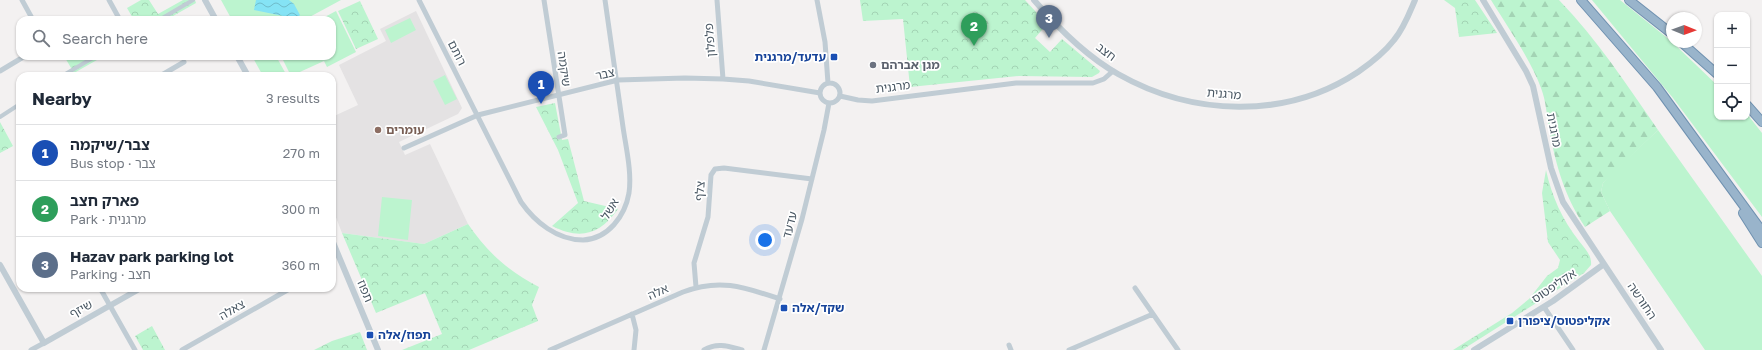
<!DOCTYPE html>
<html lang="en">
<head>
<meta charset="utf-8">
<style>
  :root { --surface:#fff; --page:#f2f2f3; --text:#1f2937; --muted:#747a83; --line:#e0e1e3; --accent:#077bf7 }
  body { margin:0; font-family:"Golos Text","Noto Sans Hebrew",sans-serif; background:var(--page); color:var(--text) }
  .controls { position:absolute; right:12px; top:12px; display:grid; overflow:hidden; border-radius:8px; box-shadow:0 1px 3px #0004 }
  .controls button { width:36px; height:36px; display:grid; place-items:center; padding:0; border:0; border-bottom:1px solid var(--line); background:var(--surface); color:var(--text); font:20px sans-serif }
  .compass { position:absolute; left:1666px; top:12px; width:36px; height:36px; border-radius:50%; background:var(--surface); box-shadow:0 1px 3px #0004; rotate:91deg }
  .you { position:absolute; left:765px; top:240px; width:14px; height:14px; margin:-10px; border:3px solid #fff; border-radius:50%; background:#1a73e8; box-shadow:0 0 0 6px #1a73e833 }
  .badge { display:grid; place-items:center; width:26px; height:26px; border-radius:50%; background:var(--accent); color:#fff; font-size:13px; font-weight:700 }
  .pin { position:absolute; translate:-50% -33px; filter:drop-shadow(0 1px 2px #0008) }
  .pin::after { content:''; position:absolute; top:21px; width:14px; height:12px; background:inherit; clip-path:polygon(0 0,100% 0,50% 100%) }
  .list { margin:0; padding:0; list-style:none }
  h2 { display:flex; justify-content:space-between; align-items:center; height:52px; margin:0; padding:0 16px; font-size:17px }
  h2 small { font-size:13px; font-weight:400; color:var(--muted) }
  .list li { display:grid; grid-template-columns:26px 1fr auto; gap:12px; align-items:center; box-sizing:border-box; height:56px; padding:0 16px; border-top:1px solid var(--line) }
  .list b { display:block; font-size:15px; white-space:nowrap }
  .list p { margin:0; font-size:13px; white-space:nowrap; color:var(--muted) }
  .list em { font-size:13px; font-style:normal; color:var(--muted) }
  .icon { flex:none; width:22px; height:22px; fill:none; stroke:currentColor; stroke-width:2; stroke-linecap:round; stroke-linejoin:round }
  .map { position:relative; flex:none; width:1762px; height:350px; overflow:hidden }
  .search { position:absolute; background:var(--surface); box-shadow:0 1px 3px #0004; left:16px; top:16px; width:320px; height:44px; display:flex; align-items:center; gap:10px; box-sizing:border-box; padding:0 14px; border-radius:12px; color:var(--muted); font-size:15px }
  .panel { position:absolute; background:var(--surface); box-shadow:0 1px 3px #0004; left:16px; top:72px; width:320px; height:220px; border-radius:12px }
  .map>svg:first-child { display:block }
  .education { fill:#e4e2e3 }
  .grass { fill:#bcf4cf }
  .forest { fill:url(#forest-firs) }
  .park { fill:url(#park-crowns) }
  .water { fill:url(#water-waves) }
  .lines { fill:none; stroke-linecap:round; stroke-linejoin:round }
  .trunk-casing { stroke:#6f91b0; stroke-width:10 }
  .pedestrian { stroke:#c0ccd4; stroke-width:4 }
  .minor { stroke:#c0ccd4; stroke-width:5 }
  .tertiary { stroke:#c0ccd4; stroke-width:6 }
  .trunk { stroke:#99b4cb; stroke-width:8 }
  .transit-dot { fill:#1a4fb4; stroke:#fff; stroke-width:1.5 }
  .worship-dot { fill:#6b7280; stroke:#fff; stroke-width:1.5 }
  .education-dot { fill:#8d6e63; stroke:#fff; stroke-width:1.5 }
  .labels { text-anchor:middle; stroke-width:3.5; stroke-linejoin:round; paint-order:stroke }
  .street-label { font-size:12px; fill:#475561; stroke:#fff }
  .transit-label { font-size:12px; font-weight:bold; fill:#164399; stroke:#fff; text-anchor:start }
  .worship-label { font-size:12px; font-weight:bold; fill:#5b616d; stroke:#fff; text-anchor:start }
  .education-label { font-size:12px; font-weight:bold; fill:#785e54; stroke:#fff; text-anchor:start }
</style>
</head>
<body>
<div class="map">
<svg width="1762" height="350" viewBox="0 0 1762 350">
  <defs>
    <pattern id="forest-firs" width="22" height="20" patternUnits="userSpaceOnUse"><rect width="22" height="20" fill="#bcf4cf"/><path d="M5 1l3.5 6h-7zM16 11l3.5 6h-7z" fill="#a3d3b4"/></pattern>
    <pattern id="park-crowns" width="20" height="18" patternUnits="userSpaceOnUse"><rect width="20" height="18" fill="#bcf4cf"/><path d="M2 6a3 3 0 1 1 6 0M12 15a3 3 0 1 1 6 0" fill="none" stroke="#a3d3b4"/></pattern>
    <pattern id="water-waves" width="16" height="10" patternUnits="userSpaceOnUse"><rect width="16" height="10" fill="#85e3f5"/><path d="M0 5q4-4 8 0t8 0" fill="none" stroke="#6fbbca"/></pattern>
  </defs>
  <rect width="100%" height="100%" fill="#f3f1f1"/>
  <!-- education -->
  <path class="education" d="M416,11L462,108L458,114L399,142L405,155L430,144L468,224L424,244L342,233L332,207L335,190L332,183V117L358,105L339,65L386,41L380,29Z"/>
  <!-- grass -->
  <path class="grass" d="M221,0H341L304,20H232Z
    M1592,0H1620L1671,41L1717,85V117H1747V114L1762,133V217L1673,98Z
    M336,11L356,52L327,67L324,61L291,76L281,56H332V20H319Z
    M410,18L416,30L391,43L385,30Z
    M252,56H276L287,76H263Z
    M445,75L457,99L445,105L433,81Z
    M1658,130L1762,276V350H1705L1610,211L1601,192L1603,183L1610,175Z
    M382,197L412,200L408,240L378,236Z"/>
  <!-- forest -->
  <path class="forest" d="M1491,0H1559C1597,39 1627,85 1658,130L1603,183L1601,192L1610,211L1585,227C1564,195 1557,168 1549,130C1547,116 1546,101 1541,88C1531,60 1507,26 1491,0Z"/>
  <!-- park -->
  <path class="park" d="M141,0H149L158,14L183,0H195L196,3L166,20H134L127,8Z
    M860,0H1025L1047,24L1035,38L1050,52L1062,39L1100,71L1099,73L1092,77L1019,76L910,87L903,19L863,21Z
    M1444,0H1475L1497,33L1459,37L1455,8Z
    M360,1L378,39L356,49L338,11Z
    M64,56H104L74,73Z
    M555,103L562,140L568,139L584,201L618,209C600,235 580,240 552,226L578,203L558,150L536,107Z
    M0,122L13,146L0,153Z
    M1546,170C1552,197 1562,219 1579,241C1585,249 1592,255 1591,265L1584,273L1462,350H1453L1512,313L1529,299L1547,276L1558,268L1560,260L1548,242L1542,193Z
    M468,224C487,252 509,272 539,287L532,305L538,321L469,350H402L442,334L425,293L376,313L342,233L424,244Z
    M152,326L165,350H143L135,336Z
    M360,332L367,350H314L332,341Z"/>
  <!-- water -->
  <path class="water" d="M256,0H289L294,4L300,15L294,20L283,19V16L254,10Z"/>
  <g class="lines">
    <!-- trunk casing -->
    <g class="trunk-casing">
      <path id="trunk" d="M1581,0L1657,87L1762,231
        M1629,0L1672,34
        M1681,42L1717,74
        M1747,105L1762,122
        M1743,213L1762,243"/>
    </g>
    <!-- pedestrian -->
    <path class="pedestrian" d="M159,20L193,0
      M62,76L96,56
      M0,117L20,104"/>
    <!-- minor -->
    <path class="minor" d="M22,0L33,20
      M109,0L120,20
      M419,0L521,202C535,222 557,240 583,240C608,239 625,216 629,193C632,172 626,148 623,127C617,85 611,42 605,0
      M544,0L565,135L559,137
      M717,0L723,79
      M817,0L825,42L828,83
      M0,71L25,56
      M160,76L184,62
      M820 93a10 10 0 1 1 20 0a10 10 0 1 1-20 0Z
      M840,96L858,100L872,101L1016,83H1093L1104,79L1113,71
      M404,148L478,115L618,80L685,78L723,79L749,81L820,93
      M696,287L694,263L708,217L711,175L715,169L724,168L812,179
      M100,288L135,350
      M1135,288L1178,350
      M1544,307L1573,350
      M632,314L636,330L634,350
      M1009,345L1011,350
      M31,350L44,343
      M182,350L291,288
      M550,350L683,292C720,278 744,287 780,299
      M704,350C717,342 728,346 742,350
      M764,350L802,219L824,130L829,103
      M1069,350L1153,314"/>
    <!-- tertiary -->
    <path class="tertiary" d="M205,0L216,20
      M1034,0C1058,28 1086,56 1118,74C1192,116 1286,120 1358,72C1371,63 1384,53 1394,40C1404,28 1409,14 1415,0
      M1483,0L1526,71L1533,86L1551,168L1563,202L1661,350
      M237,56L248,76
      M332,240L378,350
      M0,265L44,343L141,288
      M1474,350L1553,301L1604,264"/>
    <!-- trunk -->
    <use href="#trunk" class="trunk"/>
  </g>
  <!-- markers -->
  <g class="transit-dot">
    <rect x="830" y="53" width="8" height="8" rx="2"/>
    <rect x="780" y="304" width="8" height="8" rx="2"/>
    <rect x="1506" y="317" width="8" height="8" rx="2"/>
    <rect x="366" y="331" width="8" height="8" rx="2"/>
  </g>
  <circle class="worship-dot" cx="873" cy="65" r="4"/>
  <circle class="education-dot" cx="378" cy="130" r="4"/>
  <g class="labels">
    <!-- street labels -->
    <g class="street-label">
      <text transform="translate(710 40) rotate(-94)" y="4">פלפלון</text>
      <text transform="translate(1106 52) rotate(37)" y="4">חצב</text>
      <text transform="translate(457 53) rotate(63)" y="4">רותם</text>
      <text transform="translate(564 69) rotate(82)" y="4">שיקמה</text>
      <text transform="translate(605 74) rotate(-12)" y="4">צבר</text>
      <text transform="translate(893 87) rotate(-7)" y="4">מרגנית</text>
      <text transform="translate(1224 94) rotate(5)" y="4">מרגנית</text>
      <text transform="translate(1554 130) rotate(79)" y="4">מרגנית</text>
      <text transform="translate(700 191) rotate(-86)" y="4">צלף</text>
      <text transform="translate(610 209) rotate(-59)" y="4">אשל</text>
      <text transform="translate(790 225) rotate(-75)" y="4">עדעד</text>
      <text transform="translate(1554 286) rotate(-34)" y="4">אקליפטוס</text>
      <text transform="translate(365 291) rotate(67)" y="4">תפוז</text>
      <text transform="translate(658 292) rotate(-24)" y="4">אלה</text>
      <text transform="translate(1642 301) rotate(56)" y="4">החורשה</text>
      <text transform="translate(81 309) rotate(-29)" y="4">שיזף</text>
      <text transform="translate(232 310) rotate(-30)" y="4">צאלה</text>
    </g>
    <!-- transit labels -->
    <g class="transit-label">
      <text x="826" y="61" text-anchor="end">עדעד/מרגנית</text>
      <text x="792" y="312">שקד/אלה</text>
      <text x="1518" y="325">אקליפטוס/ציפורן</text>
      <text x="378" y="339">תפוז/אלה</text>
    </g>
    <!-- worship labels -->
    <g class="worship-label">
      <text x="881" y="69">מגן אברהם</text>
    </g>
    <!-- education labels -->
    <g class="education-label">
      <text x="386" y="134">עומרים</text>
    </g>
  </g>
</svg>
<div class="controls">
<button>+</button>
<button>−</button>
<button><svg class="icon" aria-label="locate" viewBox="0 0 24 24"><circle cx="12" cy="12" r="6"/><path d="M12 2v4M12 18v4M2 12h4M18 12h4"/></svg></button>
</div>
<svg class="compass" viewBox="-18 -18 36 36"><path d="M0-13l5 13h-10z" fill="#e53935"/><path d="M0 13l5-13h-10z" fill="#747a83"/></svg>
<div class="you"></div>
<div class="pin badge" style="left:541px;top:104px;background:#1a4fb4">1</div>
<div class="pin badge" style="left:974px;top:46px;background:#2e9e5b">2</div>
<div class="pin badge" style="left:1049px;top:38px;background:#5c6f8a">3</div>
<div class="search"><svg class="icon" aria-label="search" viewBox="0 0 24 24"><circle cx="10" cy="10" r="6"/><path d="M15 15l6 6"/></svg>Search here</div>
<section class="panel">
<h2>Nearby<small>3 results</small></h2>
<ul class="list">
<li><span class="badge" style="background:#1a4fb4">1</span><div><b>צבר/שיקמה</b><p>Bus stop · צבר</p></div><em>270 m</em></li>
<li><span class="badge" style="background:#2e9e5b">2</span><div><b>פארק חצב</b><p>Park · מרגנית</p></div><em>300 m</em></li>
<li><span class="badge" style="background:#5c6f8a">3</span><div><b>Hazav park parking lot</b><p>Parking · חצב</p></div><em>360 m</em></li>
</ul>
</section>
</div>
</body>
</html>
